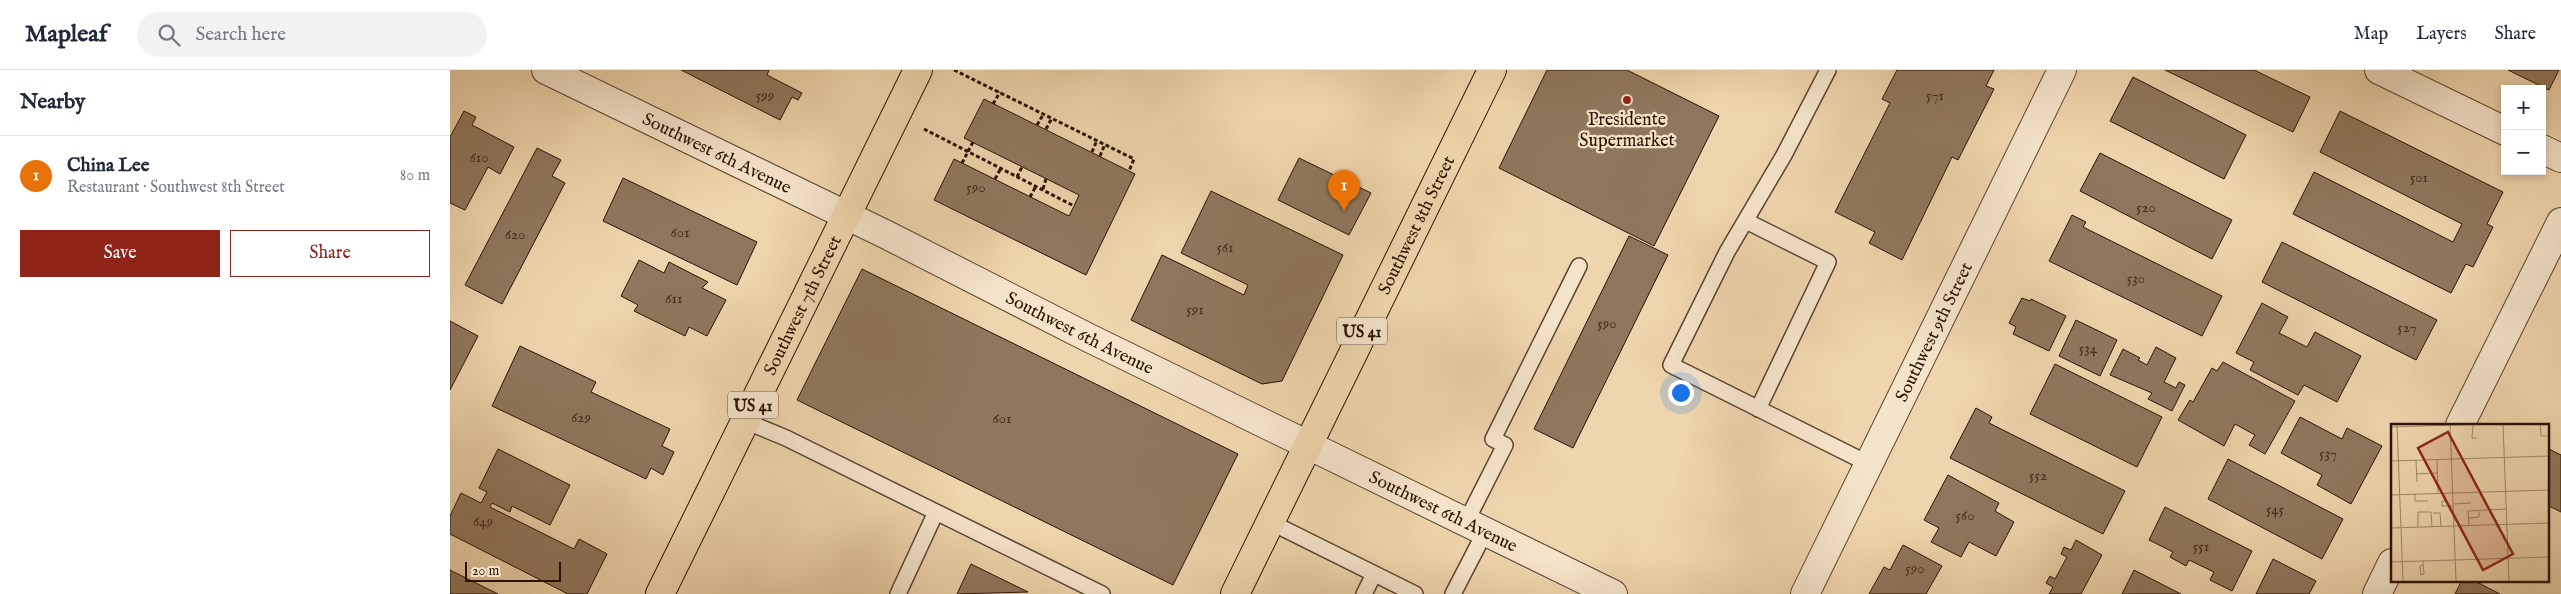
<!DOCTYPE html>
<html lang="en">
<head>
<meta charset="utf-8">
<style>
  :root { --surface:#fff; --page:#f2f2f3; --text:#1f2937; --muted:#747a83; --line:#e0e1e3; --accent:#8f2418 }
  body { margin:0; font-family:"IM FELL English",serif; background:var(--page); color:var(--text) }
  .controls { position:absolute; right:15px; top:15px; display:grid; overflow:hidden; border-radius:0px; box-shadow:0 2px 8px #0003 }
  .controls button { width:45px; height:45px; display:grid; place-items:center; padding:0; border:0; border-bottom:1px solid var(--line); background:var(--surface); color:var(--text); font:25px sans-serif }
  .scale { position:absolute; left:15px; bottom:12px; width:96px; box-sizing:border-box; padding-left:5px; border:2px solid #2a1205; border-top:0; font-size:14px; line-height:18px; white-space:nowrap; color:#2a1205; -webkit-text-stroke:4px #f5e4ca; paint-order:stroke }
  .you { position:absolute; left:1230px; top:322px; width:18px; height:18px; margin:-12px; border:4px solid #fff; border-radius:50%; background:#1a73e8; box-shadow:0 0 0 8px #1a73e833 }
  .badge { display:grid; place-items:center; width:32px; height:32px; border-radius:50%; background:var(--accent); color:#fff; font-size:16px; font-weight:700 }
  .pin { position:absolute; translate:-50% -41px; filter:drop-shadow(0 1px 2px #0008) }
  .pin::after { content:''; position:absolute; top:26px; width:18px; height:15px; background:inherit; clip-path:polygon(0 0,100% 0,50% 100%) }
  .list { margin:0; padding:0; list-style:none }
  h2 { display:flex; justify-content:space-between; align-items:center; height:65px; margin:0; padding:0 20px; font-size:21px }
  h2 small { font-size:16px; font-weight:400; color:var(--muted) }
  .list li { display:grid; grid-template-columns:32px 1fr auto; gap:15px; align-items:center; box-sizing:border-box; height:80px; padding:0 20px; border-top:1px solid var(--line) }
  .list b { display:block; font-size:19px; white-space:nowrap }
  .list p { margin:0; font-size:16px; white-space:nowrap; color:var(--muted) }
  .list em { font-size:16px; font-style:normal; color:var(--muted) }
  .actions { display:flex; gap:10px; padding:15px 20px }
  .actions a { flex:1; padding:11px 0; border:1px solid var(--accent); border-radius:0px; text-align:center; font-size:18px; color:var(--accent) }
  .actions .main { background:var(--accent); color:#fff }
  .icon { flex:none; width:28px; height:28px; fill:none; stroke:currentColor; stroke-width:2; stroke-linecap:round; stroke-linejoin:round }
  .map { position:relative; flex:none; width:2111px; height:524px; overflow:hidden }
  header { display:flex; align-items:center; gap:30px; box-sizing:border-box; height:70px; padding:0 25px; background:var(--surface); border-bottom:1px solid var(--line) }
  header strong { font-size:24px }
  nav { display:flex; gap:28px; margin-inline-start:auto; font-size:18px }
  .search { width:350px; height:45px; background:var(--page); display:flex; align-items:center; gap:12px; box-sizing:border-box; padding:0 18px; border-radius:28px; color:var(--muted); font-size:19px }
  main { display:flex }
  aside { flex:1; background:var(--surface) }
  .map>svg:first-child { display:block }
  .building { fill:#90775c; stroke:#2a1205 }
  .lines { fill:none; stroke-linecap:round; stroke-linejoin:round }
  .lane-casing { stroke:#5b432f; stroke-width:18 }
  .street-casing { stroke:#5b432f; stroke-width:30 }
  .primary-casing { stroke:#2a1205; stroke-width:30 }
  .path { stroke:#2a1205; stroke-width:3; stroke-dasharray:4 2.5; stroke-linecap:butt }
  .lane { stroke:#f5e4ca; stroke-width:15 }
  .street { stroke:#f5e4ca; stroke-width:28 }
  .primary { stroke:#efd5ad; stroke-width:28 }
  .poi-dot { fill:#8f2418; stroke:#f5e4ca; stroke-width:2 }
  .labels { text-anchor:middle; stroke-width:4.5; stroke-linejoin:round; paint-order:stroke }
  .number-label { font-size:15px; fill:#442b1b }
  .shield { fill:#f5e4ca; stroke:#675140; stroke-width:1 }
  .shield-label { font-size:16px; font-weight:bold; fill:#2a1205 }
  .poi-label { font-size:18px; fill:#2a1205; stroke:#f5e4ca }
  .street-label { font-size:18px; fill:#2a1205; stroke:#f5e4ca }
  .inset-road { fill:none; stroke:#a0876a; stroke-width:1 }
  .view { fill:#8f2418; fill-opacity:0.15; stroke:#8f2418; stroke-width:2.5 }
  .inset-edge { fill:none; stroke:#2a1205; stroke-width:2.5 }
</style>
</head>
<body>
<header>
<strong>Mapleaf</strong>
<div class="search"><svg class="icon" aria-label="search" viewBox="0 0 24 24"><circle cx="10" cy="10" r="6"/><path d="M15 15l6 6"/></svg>Search here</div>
<nav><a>Map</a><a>Layers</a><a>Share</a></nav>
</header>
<main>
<aside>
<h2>Nearby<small></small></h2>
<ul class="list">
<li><span class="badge" style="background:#e8710a">1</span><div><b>China Lee</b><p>Restaurant · Southwest 8th Street</p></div><em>80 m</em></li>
</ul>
<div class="actions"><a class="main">Save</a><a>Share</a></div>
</aside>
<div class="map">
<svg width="2111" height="524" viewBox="0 0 2111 524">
  <rect width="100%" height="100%" fill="#efd5ad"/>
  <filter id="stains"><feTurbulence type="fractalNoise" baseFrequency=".004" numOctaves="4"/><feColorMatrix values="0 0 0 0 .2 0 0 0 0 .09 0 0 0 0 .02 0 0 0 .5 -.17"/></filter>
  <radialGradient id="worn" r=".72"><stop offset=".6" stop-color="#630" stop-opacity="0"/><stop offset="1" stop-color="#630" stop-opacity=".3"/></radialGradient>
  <!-- building -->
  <path class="building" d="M231,0H319L317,5L352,23L348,30L342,27L330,50Z
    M1097,0H1177L1269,46L1204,176L1049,98Z
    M1447,0H1544L1536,16L1544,19L1508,90L1502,87L1452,190L1419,173L1425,162L1385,142L1440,33L1432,29Z
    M1715,0H1804L1860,27L1843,62Z
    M2058,0H2109L2099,20Z
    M1683,7L1796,65L1774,109L1660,51Z
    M534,29L685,104L636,205L484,130L504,89L619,146L624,136L629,125L514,68Z
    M14,41L26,47L22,55L64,77L50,104L38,97L15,140L0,133V67Z
    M1890,41L2053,122L2037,154L2043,157L2023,197L2016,194L2001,223L1843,144L1864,102L2003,172L2012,154L1870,82Z
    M87,78L111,90L102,106L115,113L52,234L15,215Z
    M1650,83L1782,150L1762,189L1630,121Z
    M849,88L921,123L899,165L828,130Z
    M173,108L307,172L287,215L153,151Z
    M761,121L893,185L832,311L812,314L681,250L712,185L794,225L798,215L731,183Z
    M1622,145L1636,152L1633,157L1772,226L1752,266L1599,191Z
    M1179,166L1218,185L1123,378L1084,359Z
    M1832,172L1987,250L1966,290L1812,212Z
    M189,190L214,203L219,192L258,212L252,218L276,230L257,266L239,257L235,266L184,241L188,235L171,226Z
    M412,199L788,384L723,515L347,330Z
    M1572,228L1580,231L1581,229L1616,246L1599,281L1563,264L1566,257L1559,253Z
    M1812,233L1838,247L1829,263L1857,277L1865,262L1911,286L1887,332L1854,315L1848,325L1800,300L1804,292L1786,283Z
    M1626,250L1667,270L1650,306L1609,286Z
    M0,251L28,266L0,320Z
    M70,276L146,312L141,322L220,359L212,376L224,382L213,405L201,398L196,409L42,336Z
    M1706,277L1726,288L1714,312L1726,318L1729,312L1735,315L1722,341L1698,329L1702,323L1660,305L1673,279L1690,288L1688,290L1697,295Z
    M1773,292L1845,331L1815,384L1799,375L1805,365L1785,354L1774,376L1728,350L1740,330L1743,332L1762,298L1767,301Z
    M1605,294L1712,347L1687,397L1580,344Z
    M1526,338L1542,347L1539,353L1675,421L1653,464L1500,388Z
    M1850,347L1892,369L1897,358L1932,376L1901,434L1867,415L1872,405L1831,383Z
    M2097,378L2111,385V442L2097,435Z
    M48,379L120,415L100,455L62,436L60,442L42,433L40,437L124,479L129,469L157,484L137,524H118L0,464V446L11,423L31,433L37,422L29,418Z
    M1778,389L1893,449L1872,489L1758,429Z
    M1498,405L1549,433L1545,441L1564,452L1546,486L1519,472L1511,487L1481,472L1489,458L1474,450Z
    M1715,437L1802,481L1782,521L1760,510L1764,502L1739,490L1736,496L1720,487L1723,482L1699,470Z
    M1626,470L1652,485L1631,524H1599L1603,517L1596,513L1600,506L1605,509L1617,487L1611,484L1614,477L1621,480Z
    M1453,475L1492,496L1476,524H1419L1434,497L1440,500Z
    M1823,489L1866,511L1859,524H1806Z
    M521,494L578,522L507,524Z
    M0,500L48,524H0Z
    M1684,500L1731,524H1672Z
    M2012,510H2023L2050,524H2005Z"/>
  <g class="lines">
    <!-- lane casing -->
    <g class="lane-casing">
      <path id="lane" d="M1378,0L1334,85L1277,182L1221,295L1419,394
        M1296,151L1378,192L1308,339
        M295,351L336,368L652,524
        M820,452L965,524
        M1016,452L1055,375L1043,369L1129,196
        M448,524L486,442
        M914,524L924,504
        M1003,524L1035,462"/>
    </g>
    <!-- street casing -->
    <g class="street-casing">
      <g id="street">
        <path id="s1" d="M96,0L437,165L637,267L1163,524"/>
        <path d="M1929,0L2055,61"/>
        <path d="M2092,79L2111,88"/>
        <path d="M2010,355L2111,152"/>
        <path id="s2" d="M1355,524L1612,0"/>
        <path d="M1927,524L1942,493"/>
      </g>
    </g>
    <!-- primary casing -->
    <g class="primary-casing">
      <g id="primary">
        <path id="s3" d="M210,524L468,0"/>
        <path id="s4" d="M785,524L1042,0"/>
      </g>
    </g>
    <!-- path -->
    <path class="path" d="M504,0L684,89L679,101
      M543,34L550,22
      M587,55L594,43
      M474,59L624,136
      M596,59L602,48
      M642,82L647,70
      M650,86L655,74
      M512,93L523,72
      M567,107L572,97
      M545,109L551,98
      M593,119L596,109
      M580,127L586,116"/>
    <!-- lane -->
    <use href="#lane" class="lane"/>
    <!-- street -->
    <use href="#street" class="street"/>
    <!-- primary -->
    <use href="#primary" class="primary"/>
  </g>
  <!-- markers -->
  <circle class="poi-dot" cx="1177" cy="30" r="5"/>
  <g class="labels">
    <!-- number labels -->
    <g class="number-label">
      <text x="315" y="30">599</text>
      <text x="1485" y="30">571</text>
      <text x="29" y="92">610</text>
      <text x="1969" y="112">501</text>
      <text x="526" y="122">590</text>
      <text x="1696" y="142">520</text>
      <text x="230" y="167">601</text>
      <text x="65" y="169">620</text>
      <text x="775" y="182">561</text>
      <text x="1686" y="213">530</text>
      <text x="224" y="233">611</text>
      <text x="745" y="244">591</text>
      <text x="1157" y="258">590</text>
      <text x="1957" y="262">527</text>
      <text x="1638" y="283">534</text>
      <text x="131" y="352">629</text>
      <text x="552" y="353">601</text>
      <text x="1878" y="388">537</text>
      <text x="1588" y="410">552</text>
      <text x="1825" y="444">545</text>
      <text x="1515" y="450">560</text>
      <text x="33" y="456">649</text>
      <text x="1751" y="481">551</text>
      <text x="1465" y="503">590</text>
    </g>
    <!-- shield labels -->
    <g class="shield">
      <rect x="887" y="247.5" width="50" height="27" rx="4"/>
      <rect x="278" y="321.5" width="50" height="27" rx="4"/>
    </g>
    <g class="shield-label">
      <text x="912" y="267">US 41</text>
      <text x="303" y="341">US 41</text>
    </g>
    <!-- poi labels -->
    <g class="poi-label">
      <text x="1177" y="55">Presidente<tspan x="1177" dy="21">Supermarket</tspan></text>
    </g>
    <!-- street labels -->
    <g class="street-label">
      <text dy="6" stroke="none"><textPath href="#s1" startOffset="190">Southwest 6th Avenue</textPath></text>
      <text dy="6" stroke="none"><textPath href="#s4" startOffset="411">Southwest 8th Street</textPath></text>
      <text dy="6" stroke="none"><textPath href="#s3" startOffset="322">Southwest 7th Street</textPath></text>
      <text dy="6" stroke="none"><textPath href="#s2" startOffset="292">Southwest 9th Street</textPath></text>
      <text dy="6" stroke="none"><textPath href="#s1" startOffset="595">Southwest 6th Avenue</textPath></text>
      <text dy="6" stroke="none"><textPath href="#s1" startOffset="1000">Southwest 6th Avenue</textPath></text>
    </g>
  </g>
  <!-- overview -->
  <g transform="translate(1941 354)">
    <rect width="158" height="158" fill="#efd5ad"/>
    <path class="inset-road" d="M6,0L12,157M59,0L65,157M112,0L118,157M149,0L150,12H158M82,1L81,14H86M0,3L93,0M25,36L26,58M46,36L47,69M0,37L158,32M25,50L46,49M24,70V77H37M0,71L158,66M56,77H51V82H61M0,80V97M62,80L80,79M42,89H49L50,103M78,94L88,93V88M78,102L77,87L115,85M27,103V88H40L41,103M0,104L158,99M32,137V139L33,150L30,151L29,142L32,141M0,138L158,133"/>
    <path class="view" d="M57,8L122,130L92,146L27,24Z"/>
    <rect width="158" height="158" class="inset-edge"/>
  </g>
  <rect width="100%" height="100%" filter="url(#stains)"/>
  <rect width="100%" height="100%" fill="url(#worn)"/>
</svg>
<div class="controls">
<button>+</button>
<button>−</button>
</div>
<div class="scale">20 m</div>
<div class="you"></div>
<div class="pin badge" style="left:894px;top:141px;background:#e8710a">1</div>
</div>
</main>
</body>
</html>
